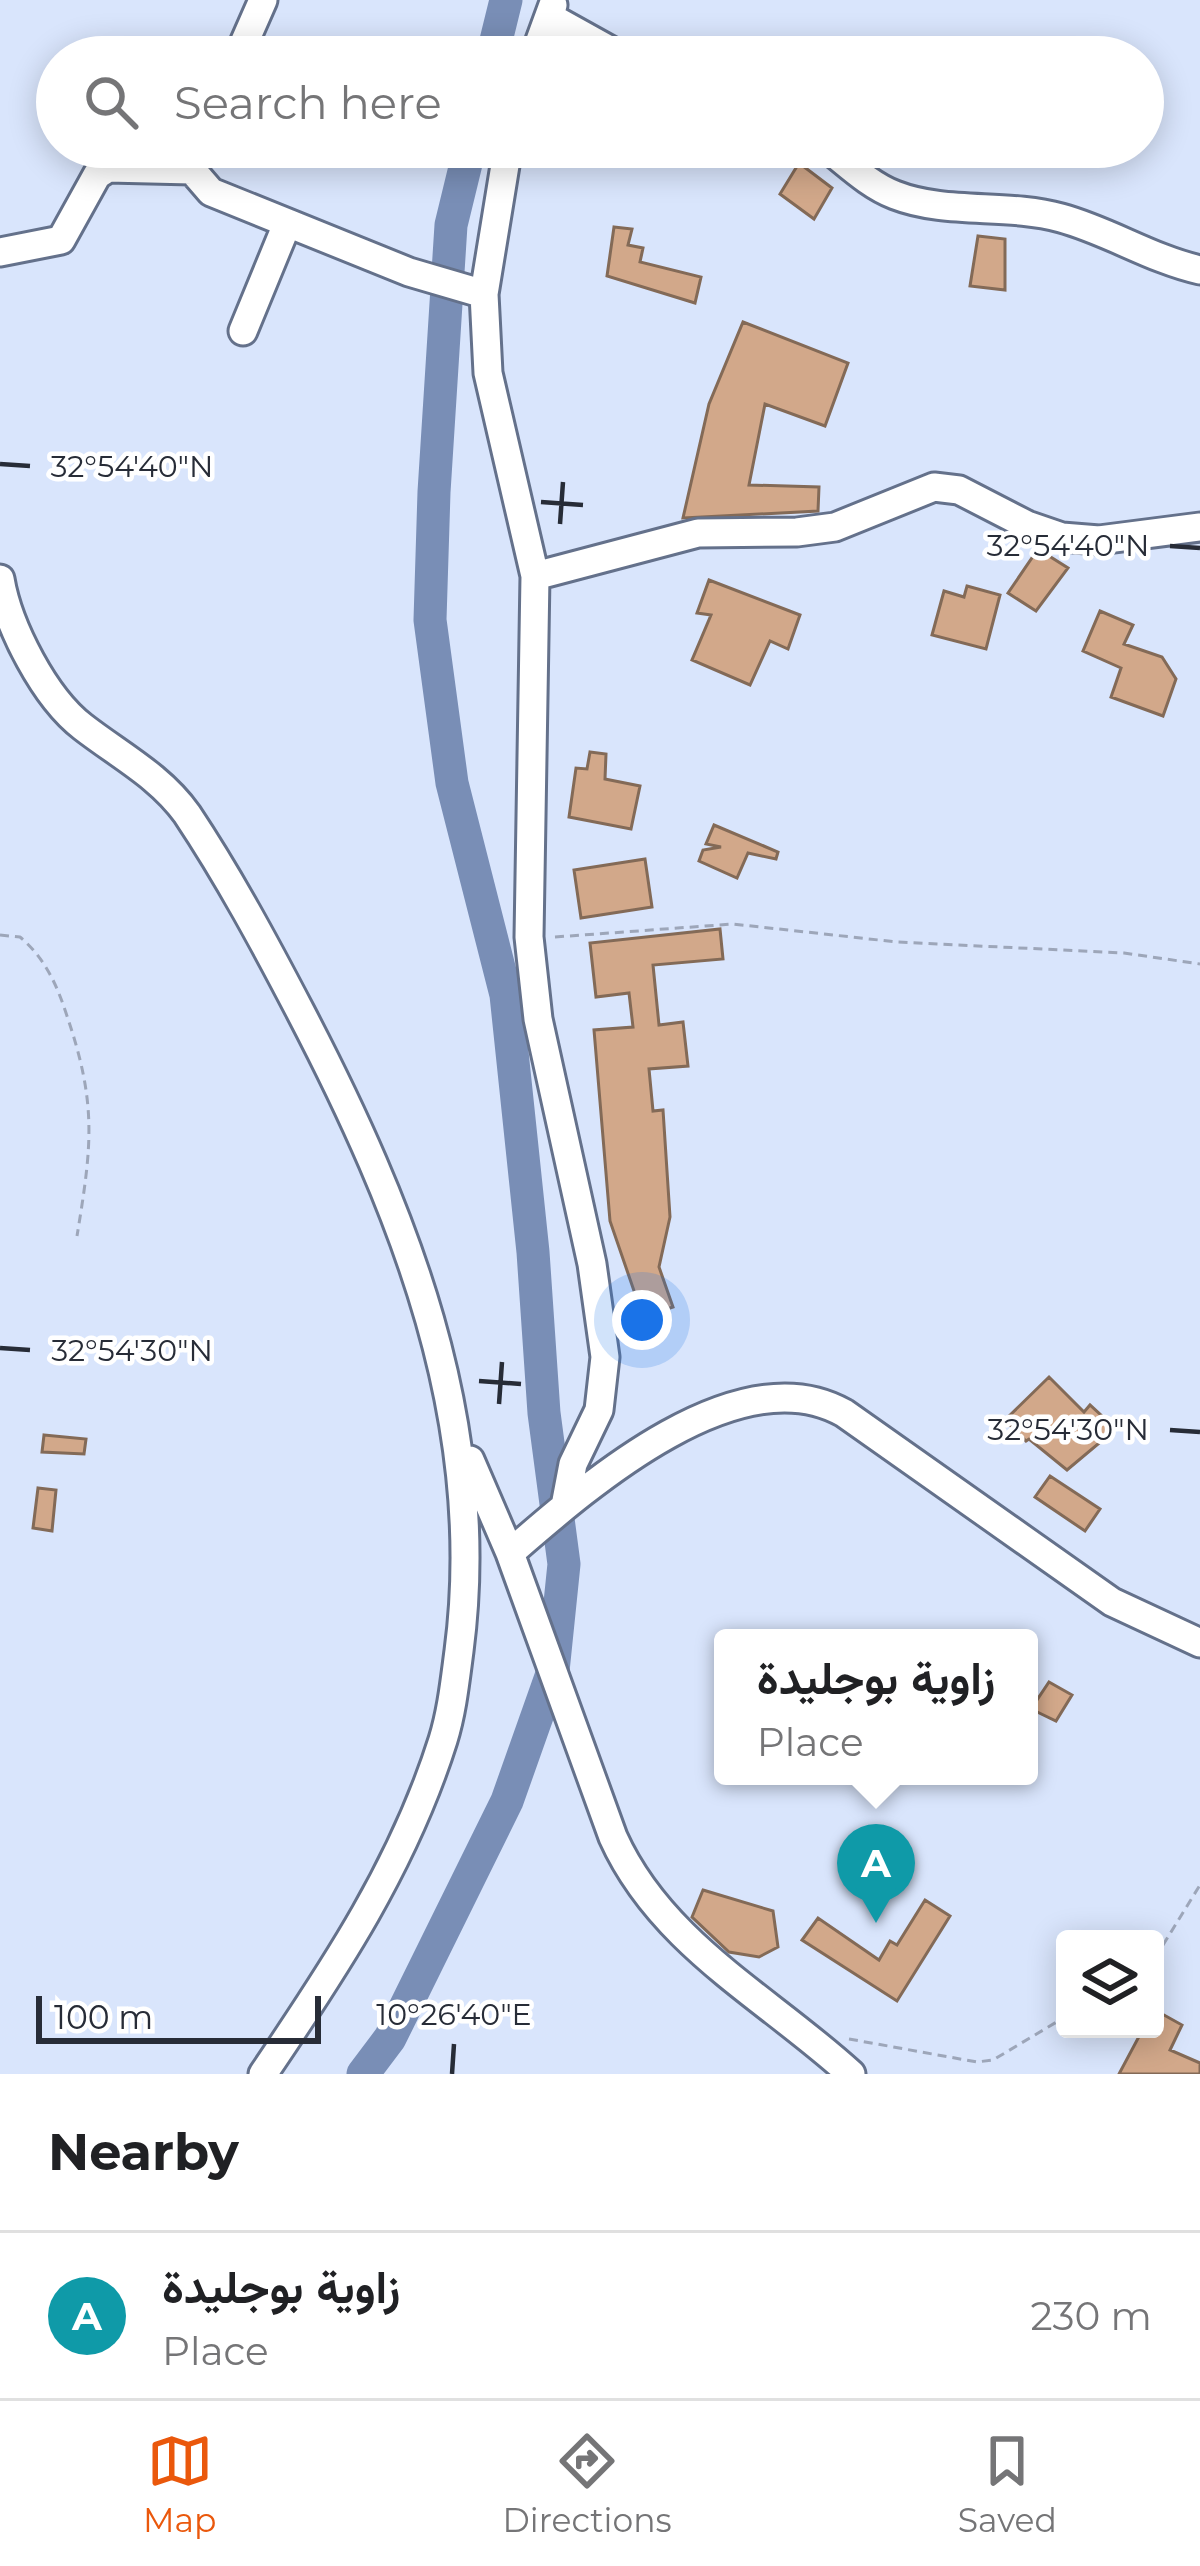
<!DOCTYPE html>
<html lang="en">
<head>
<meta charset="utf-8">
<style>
  :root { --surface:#fff; --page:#f6f6f6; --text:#202124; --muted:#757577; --line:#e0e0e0; --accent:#ea580c }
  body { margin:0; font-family:Montserrat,Vazirmatn,sans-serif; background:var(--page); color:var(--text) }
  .controls { position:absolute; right:36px; bottom:36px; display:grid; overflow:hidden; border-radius:12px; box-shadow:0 6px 30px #0003 }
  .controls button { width:108px; height:108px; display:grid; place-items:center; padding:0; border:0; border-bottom:3px solid var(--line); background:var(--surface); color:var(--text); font:60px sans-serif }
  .scale { position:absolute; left:36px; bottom:30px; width:285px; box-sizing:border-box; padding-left:12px; border:6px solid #272c37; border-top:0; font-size:33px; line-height:42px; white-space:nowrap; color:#272c37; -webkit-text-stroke:9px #fff; paint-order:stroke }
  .you { position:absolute; left:642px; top:1320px; width:42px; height:42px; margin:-30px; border:9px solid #fff; border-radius:50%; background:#1a73e8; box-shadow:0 0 0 18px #1a73e833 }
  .badge { display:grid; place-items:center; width:78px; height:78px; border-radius:50%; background:var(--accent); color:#fff; font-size:39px; font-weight:700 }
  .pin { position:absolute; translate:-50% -99px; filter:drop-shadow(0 3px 6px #0008) }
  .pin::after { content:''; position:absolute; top:63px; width:42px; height:36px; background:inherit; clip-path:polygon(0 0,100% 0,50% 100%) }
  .popup { position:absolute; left:714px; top:1629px; width:324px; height:156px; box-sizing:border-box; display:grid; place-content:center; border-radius:12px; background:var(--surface); filter:drop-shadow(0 3px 9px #0005); font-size:39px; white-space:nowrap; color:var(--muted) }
  .popup b { font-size:45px; color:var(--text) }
  .popup::after { content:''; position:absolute; left:50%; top:100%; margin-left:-24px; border:24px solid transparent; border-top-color:var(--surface) }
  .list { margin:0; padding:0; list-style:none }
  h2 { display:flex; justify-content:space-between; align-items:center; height:156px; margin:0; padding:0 48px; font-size:51px }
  h2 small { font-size:39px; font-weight:400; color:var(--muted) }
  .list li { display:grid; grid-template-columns:78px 1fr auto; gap:36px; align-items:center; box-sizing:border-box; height:168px; padding:0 48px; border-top:3px solid var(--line) }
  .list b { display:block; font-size:45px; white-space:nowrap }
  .list p { margin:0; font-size:39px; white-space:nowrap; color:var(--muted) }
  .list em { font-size:39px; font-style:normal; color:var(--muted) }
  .icon { flex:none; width:66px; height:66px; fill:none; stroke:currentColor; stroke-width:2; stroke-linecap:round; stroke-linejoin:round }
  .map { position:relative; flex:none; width:1200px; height:2074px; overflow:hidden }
  .search { position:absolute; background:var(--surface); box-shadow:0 6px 30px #0003; left:36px; right:36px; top:36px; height:132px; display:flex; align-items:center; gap:30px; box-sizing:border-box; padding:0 42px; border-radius:66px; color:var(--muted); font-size:45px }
  .sheet { height:324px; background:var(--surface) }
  nav { display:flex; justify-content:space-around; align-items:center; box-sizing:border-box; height:168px; border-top:3px solid var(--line); background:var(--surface); font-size:33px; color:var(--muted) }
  nav a { display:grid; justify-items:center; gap:6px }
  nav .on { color:var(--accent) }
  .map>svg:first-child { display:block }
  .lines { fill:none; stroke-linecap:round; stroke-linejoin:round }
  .river { stroke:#798eb6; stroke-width:33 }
  .building { fill:#d2a88a; stroke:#836a57; stroke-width:3 }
  .minor-casing { stroke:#64718b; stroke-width:33 }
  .path { stroke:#9da6b9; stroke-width:3; stroke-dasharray:9 6; stroke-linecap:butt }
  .minor { stroke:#fff; stroke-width:27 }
  .ticks { fill:none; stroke:#272c37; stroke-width:4.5 }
  .ticks-label { font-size:30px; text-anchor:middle; fill:#272c37; stroke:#fff; stroke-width:9; stroke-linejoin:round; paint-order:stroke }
</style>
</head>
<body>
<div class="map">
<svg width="1200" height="2074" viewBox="0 0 1200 2074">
  <rect width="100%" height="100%" fill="#d9e5fc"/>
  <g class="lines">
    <!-- river -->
    <path class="river" d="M492,57L506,0
      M363,2074L390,2038L507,1801L553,1671L564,1564L544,1413L533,1252L506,995L452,783L430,620L434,492L451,225L470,147"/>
  </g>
  <!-- building -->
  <path class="building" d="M799,163L832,188L814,219L780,194Z
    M614,227L632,229L628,245L643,248L640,262L701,277L695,303L607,276Z
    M978,236L1005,239V290L970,286Z
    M743,322L848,363L825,426L765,404L749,485L819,487L818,511L683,518L709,404Z
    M1038,549L1068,568L1036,611L1008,593Z
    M709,580L800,615L788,649L770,641L750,685L692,660L711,615L697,613Z
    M967,586L1000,595L986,649L932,635L944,591L964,597Z
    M1100,611L1133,625L1124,644L1162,657L1176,679L1163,716L1111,697L1121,668L1083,651Z
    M590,752L606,754L605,779L640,786L631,829L569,817L576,768L587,769Z
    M714,825L778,852L776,859L748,853L737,878L699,861L703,850L721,847L706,844Z
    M645,859L652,907L581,918L574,870Z
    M720,929L723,959L653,965L659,1025L683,1022L688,1066L649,1069L653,1111L663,1110L670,1217L659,1267L673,1307L643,1317L610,1221L594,1030L633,1027L629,993L596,997L590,943Z
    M1049,1377L1084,1412L1090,1405L1116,1429L1067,1470L1029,1439L1026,1441L1005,1420Z
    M44,1435L86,1439L84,1454L42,1452Z
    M1050,1476L1100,1509L1085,1531L1035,1497Z
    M38,1488L56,1490L52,1531L33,1528Z
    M1049,1682L1072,1695L1056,1721L1031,1709Z
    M877,1852L901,1858L895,1878L873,1871Z
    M703,1890L773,1911L778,1947L759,1957L729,1952L692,1917Z
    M925,1900L950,1916L897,2001L802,1940L818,1918L879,1960L890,1941L897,1945Z
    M1155,2010L1182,2025L1170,2050L1200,2063V2074H1119L1143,2029H1155Z"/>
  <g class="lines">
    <!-- minor casing -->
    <g class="minor-casing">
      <path id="minor" d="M550,17L622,57
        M238,57L263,0
        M534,57L553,5
        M201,147L192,170L211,192L409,272L484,294
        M508,147L484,294L488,373L535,576L529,937L538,1019L592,1264L605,1357L599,1410L573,1464L565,1506
        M826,147C848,164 869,185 895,195C946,215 1007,203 1061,218C1109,231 1151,259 1200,270
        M0,252L61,240L97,175L108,168L192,170
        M243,331L287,224
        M535,576L698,533L797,532L835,527L934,487L959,490L1027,525L1062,537L1099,540L1200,527
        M0,579C8,627 45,698 83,727C119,755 160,776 187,814C229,877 265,944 300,1011C404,1210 489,1422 459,1651C455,1681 452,1711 443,1740C404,1864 335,1968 263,2074
        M470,1460L510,1553L613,1837C661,1944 768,1998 851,2074
        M510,1553C586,1487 738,1353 844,1413L1112,1602L1200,1643"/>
    </g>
    <!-- path -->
    <path class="path" d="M0,935L20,937C45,958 57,985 67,1016C97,1104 92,1145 77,1236
      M555,937L733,924L897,942L1124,953L1200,964
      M1155,1958L1200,1885
      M849,2039L977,2062L993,2060L1065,2017"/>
    <!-- minor -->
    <use href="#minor" class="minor"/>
  </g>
  <!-- ticks -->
  <path class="ticks" d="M0,464L30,466M541,502L583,505M560,524L563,482M1170,546L1200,548M0,1348L30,1350M479,1381L521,1384M499,1404L502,1362M1170,1430L1200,1432M452,2074L454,2044"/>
  <g class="ticks-label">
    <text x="132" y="477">32°54'40"N</text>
    <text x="1068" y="556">32°54'40"N</text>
    <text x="132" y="1361">32°54'30"N</text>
    <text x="1068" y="1440">32°54'30"N</text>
    <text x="454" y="2025">10°26'40"E</text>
  </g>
</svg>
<div class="controls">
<button><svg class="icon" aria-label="layers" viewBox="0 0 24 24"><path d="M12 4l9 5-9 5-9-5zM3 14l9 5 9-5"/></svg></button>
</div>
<div class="scale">100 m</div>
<div class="you"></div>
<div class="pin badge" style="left:876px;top:1923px;background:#0f9aa8">A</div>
<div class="popup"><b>زاوية بوجليدة</b>Place</div>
<div class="search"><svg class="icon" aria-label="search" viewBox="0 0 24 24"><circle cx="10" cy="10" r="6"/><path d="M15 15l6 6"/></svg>Search here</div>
</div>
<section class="sheet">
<h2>Nearby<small></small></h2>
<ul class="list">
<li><span class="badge" style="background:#0f9aa8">A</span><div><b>زاوية بوجليدة</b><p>Place</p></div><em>230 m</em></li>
</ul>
</section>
<nav>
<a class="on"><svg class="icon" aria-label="map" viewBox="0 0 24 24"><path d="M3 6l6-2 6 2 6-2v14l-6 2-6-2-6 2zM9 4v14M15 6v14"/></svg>Map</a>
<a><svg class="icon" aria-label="directions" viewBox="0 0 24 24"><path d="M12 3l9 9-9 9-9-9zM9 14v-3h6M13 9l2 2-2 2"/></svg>Directions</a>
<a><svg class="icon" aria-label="saved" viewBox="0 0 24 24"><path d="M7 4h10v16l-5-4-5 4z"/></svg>Saved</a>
</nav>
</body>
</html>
